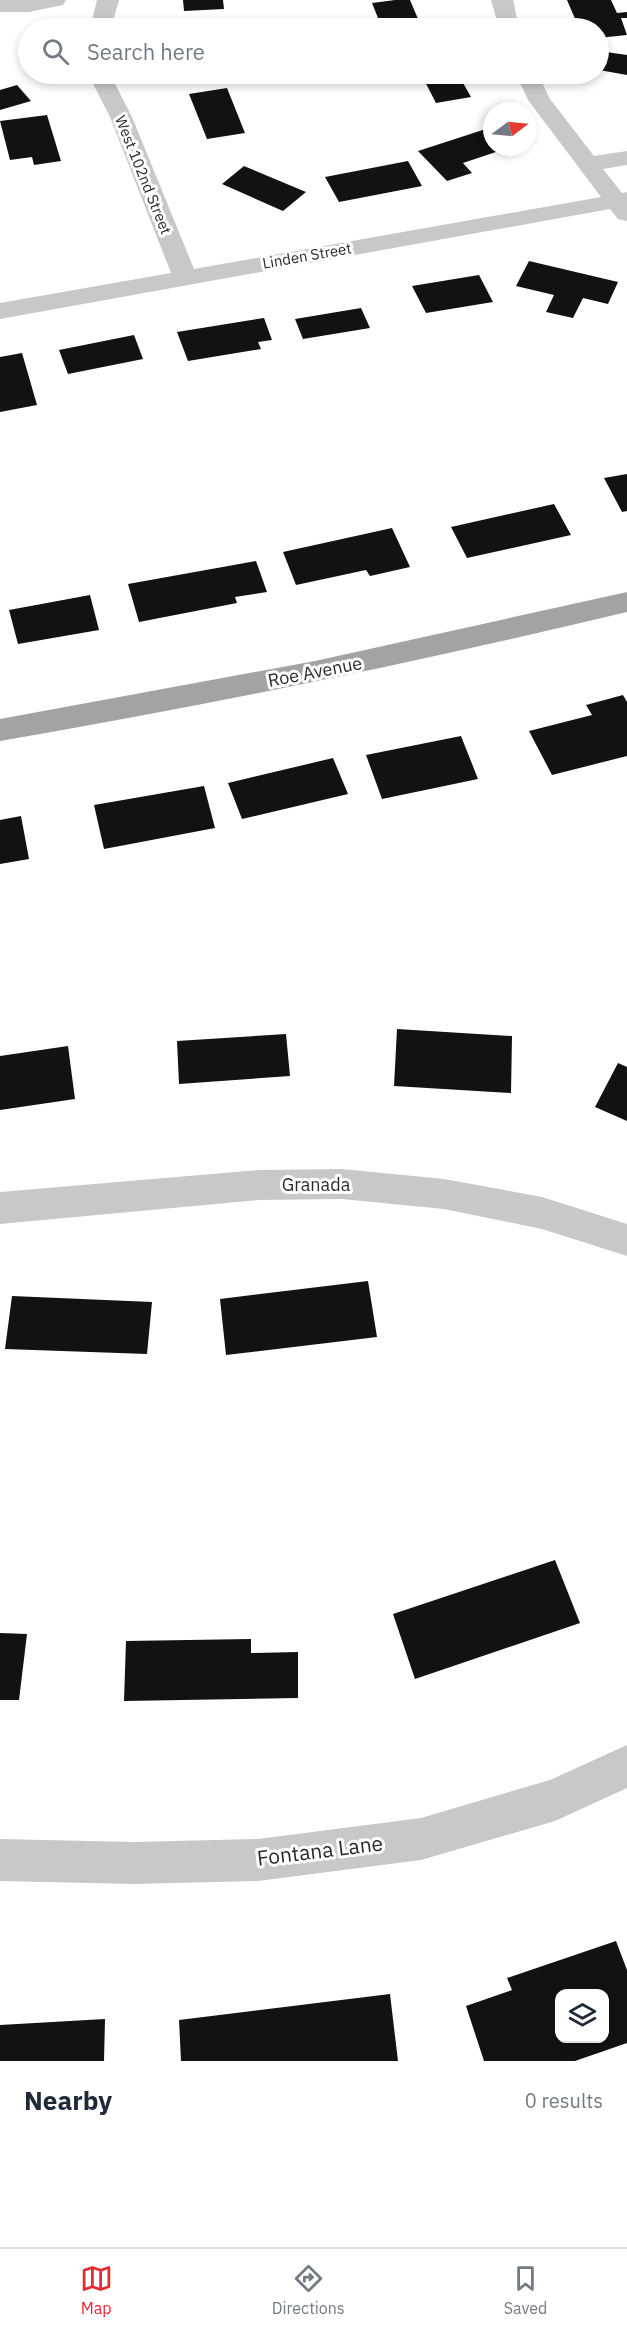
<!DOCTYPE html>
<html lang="en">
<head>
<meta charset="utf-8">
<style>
  :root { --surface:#fff; --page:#f6f6f7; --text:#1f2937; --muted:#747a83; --line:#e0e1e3; --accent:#e82831 }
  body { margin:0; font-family:"IBM Plex Sans",sans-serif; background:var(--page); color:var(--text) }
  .controls { position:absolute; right:18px; bottom:18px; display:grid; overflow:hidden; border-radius:12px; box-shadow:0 3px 9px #0003 }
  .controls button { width:54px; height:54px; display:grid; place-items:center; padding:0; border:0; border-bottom:2px solid var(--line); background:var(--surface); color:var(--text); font:30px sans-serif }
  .compass { position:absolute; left:483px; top:102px; width:54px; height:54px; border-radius:50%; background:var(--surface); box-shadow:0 3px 9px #0003; rotate:74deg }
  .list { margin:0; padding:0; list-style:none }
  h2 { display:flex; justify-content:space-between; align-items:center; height:78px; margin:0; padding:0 24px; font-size:26px }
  h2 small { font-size:20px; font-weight:400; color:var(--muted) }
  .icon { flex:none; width:33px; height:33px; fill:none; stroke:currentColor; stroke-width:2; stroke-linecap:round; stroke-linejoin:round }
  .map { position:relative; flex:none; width:627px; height:2061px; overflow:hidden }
  .search { position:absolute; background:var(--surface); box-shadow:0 3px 9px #0003; left:18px; right:18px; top:18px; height:66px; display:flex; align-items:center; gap:15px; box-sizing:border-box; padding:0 21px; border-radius:33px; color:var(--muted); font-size:22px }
  .sheet { height:186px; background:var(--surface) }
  nav { display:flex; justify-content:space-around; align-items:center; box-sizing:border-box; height:84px; border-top:2px solid var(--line); background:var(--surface); font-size:16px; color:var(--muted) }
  nav a { display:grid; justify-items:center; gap:3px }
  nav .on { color:var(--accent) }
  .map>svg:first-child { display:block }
  .building { fill:#121212; fill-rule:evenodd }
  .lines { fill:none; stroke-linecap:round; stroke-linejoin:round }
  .minor { fill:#c8c8c8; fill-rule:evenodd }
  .major { fill:#a3a3a3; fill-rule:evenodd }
  .labels { text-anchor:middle; stroke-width:6; stroke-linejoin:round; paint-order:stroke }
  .far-street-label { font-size:15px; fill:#2b2b2b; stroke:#fff }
  .street-label { font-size:18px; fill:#2b2b2b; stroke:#fff }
  .near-street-label { font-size:21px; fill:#2b2b2b; stroke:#fff }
</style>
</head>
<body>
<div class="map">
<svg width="627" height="2061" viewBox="0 0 627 2061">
  <rect width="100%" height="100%" fill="#fff"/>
  <!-- building -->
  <path class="building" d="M183,0H223L224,9L184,11Z
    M395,0H410L421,26L440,24L442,28H382L372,3Z
    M567,0H611L617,13L627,12V18H621L627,35L598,38V28H579Z
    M606,52L627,55V75L599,70Z
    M181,74H215L216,77L182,80Z
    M421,74H458L471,97L436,103Z
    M17,85L31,101L0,110V90Z
    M227,88L245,133L207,139L189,94Z
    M47,115L61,161L34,165L32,157L10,160L0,121Z
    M492,127V147H511L463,163L472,173L447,181L418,151Z
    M408,161L422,186L339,202L325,177Z
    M244,166L306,192L283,211L222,184Z
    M529,261L618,282L608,304L583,298L573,318L546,312L554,295L516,286Z
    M479,275L493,302L426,313L412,286Z
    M361,308L370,328L303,339L295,319Z
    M264,318L272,340L258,342L261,349L188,361L177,332Z
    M134,335L143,359L68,374L59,350Z
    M22,353L37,405L0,412V357Z
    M627,474V511L622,512L604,478Z
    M554,504L571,535L467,558L451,527Z
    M392,528L410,567L370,576L366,570L296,585L283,552Z
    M256,561L267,592L235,597L237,603L139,622L128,584Z
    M90,595L99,630L18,644L9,610Z
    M623,695L627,702V756L552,775L529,731L592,715L586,705Z
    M461,736L478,779L382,799L366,755Z
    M333,758L348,794L242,819L228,783Z
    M204,786L215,828L104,849L94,805Z
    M21,816L29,859L0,864V820Z
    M397,1029L512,1036L511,1093L394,1086Z
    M286,1034L290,1076L179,1084L177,1041Z
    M68,1046L75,1099L0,1110V1056Z
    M618,1063L627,1067V1121L595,1107Z
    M368,1281L377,1337L226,1355L220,1299Z
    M12,1296L152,1302L147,1354L5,1349Z
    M555,1560L580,1623L415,1679L393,1614Z
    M0,1633L27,1634L19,1700H0Z
    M251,1639V1653L298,1652V1698L124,1701L126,1641Z
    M616,1941L627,1970V2043L575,2061H484L466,2006L512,1990L507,1978ZM560,1994H604V2038H560Z
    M390,1994L398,2061H181L179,2020Z
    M105,2019L104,2061H0V2025Z"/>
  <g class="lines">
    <!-- minor -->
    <path class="minor" d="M0,0H66L63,5L29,12H0Z
      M97,0H119L111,28H90Z
      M491,0H513L519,28H499Z
      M88,74H110L132,117L194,269L601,197L528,100L516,74H538L550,99L594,156L627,151V165L603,169L622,193L627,192V221L618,219L610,209L0,319V303L171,273L110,117Z
      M342,1169L444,1179L542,1197L627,1224V1256L542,1229L444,1209L342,1199L259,1200L0,1224V1192L259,1170Z
      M627,1745V1788L555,1821L421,1860L258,1881L134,1884L0,1881V1839L134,1842L258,1839L421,1818L550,1780Z"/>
    <!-- major -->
    <path class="major" d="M627,592V612C419,662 210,705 0,741V719L315,661Z"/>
  </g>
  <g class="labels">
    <!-- far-street labels -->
    <g class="far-street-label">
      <text transform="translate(143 175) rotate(68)" y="5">West 102nd Street</text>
      <text transform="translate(307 256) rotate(-10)" y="5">Linden Street</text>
    </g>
    <!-- street labels -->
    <g class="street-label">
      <text transform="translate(315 672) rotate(-11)" y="6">Roe Avenue</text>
      <text x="316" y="1191">Granada</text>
    </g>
    <!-- near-street labels -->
    <g class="near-street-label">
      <text transform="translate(320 1851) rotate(-7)" y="7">Fontana Lane</text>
    </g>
  </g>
</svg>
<div class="controls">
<button><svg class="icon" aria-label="layers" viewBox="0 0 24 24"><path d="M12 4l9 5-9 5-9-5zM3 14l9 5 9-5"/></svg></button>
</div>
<svg class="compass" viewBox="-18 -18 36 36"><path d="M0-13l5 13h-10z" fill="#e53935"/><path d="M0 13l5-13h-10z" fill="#747a83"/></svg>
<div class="search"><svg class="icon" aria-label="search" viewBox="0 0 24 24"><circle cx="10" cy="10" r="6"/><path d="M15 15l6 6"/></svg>Search here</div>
</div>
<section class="sheet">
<h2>Nearby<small>0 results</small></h2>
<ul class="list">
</ul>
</section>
<nav>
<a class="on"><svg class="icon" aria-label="map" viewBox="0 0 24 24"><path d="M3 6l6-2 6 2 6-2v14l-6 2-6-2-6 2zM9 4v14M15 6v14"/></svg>Map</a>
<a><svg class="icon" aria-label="directions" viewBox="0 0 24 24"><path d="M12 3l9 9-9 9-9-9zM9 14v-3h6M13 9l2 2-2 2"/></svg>Directions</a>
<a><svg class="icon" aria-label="saved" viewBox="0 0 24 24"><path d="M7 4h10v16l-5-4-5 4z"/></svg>Saved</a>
</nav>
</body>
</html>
